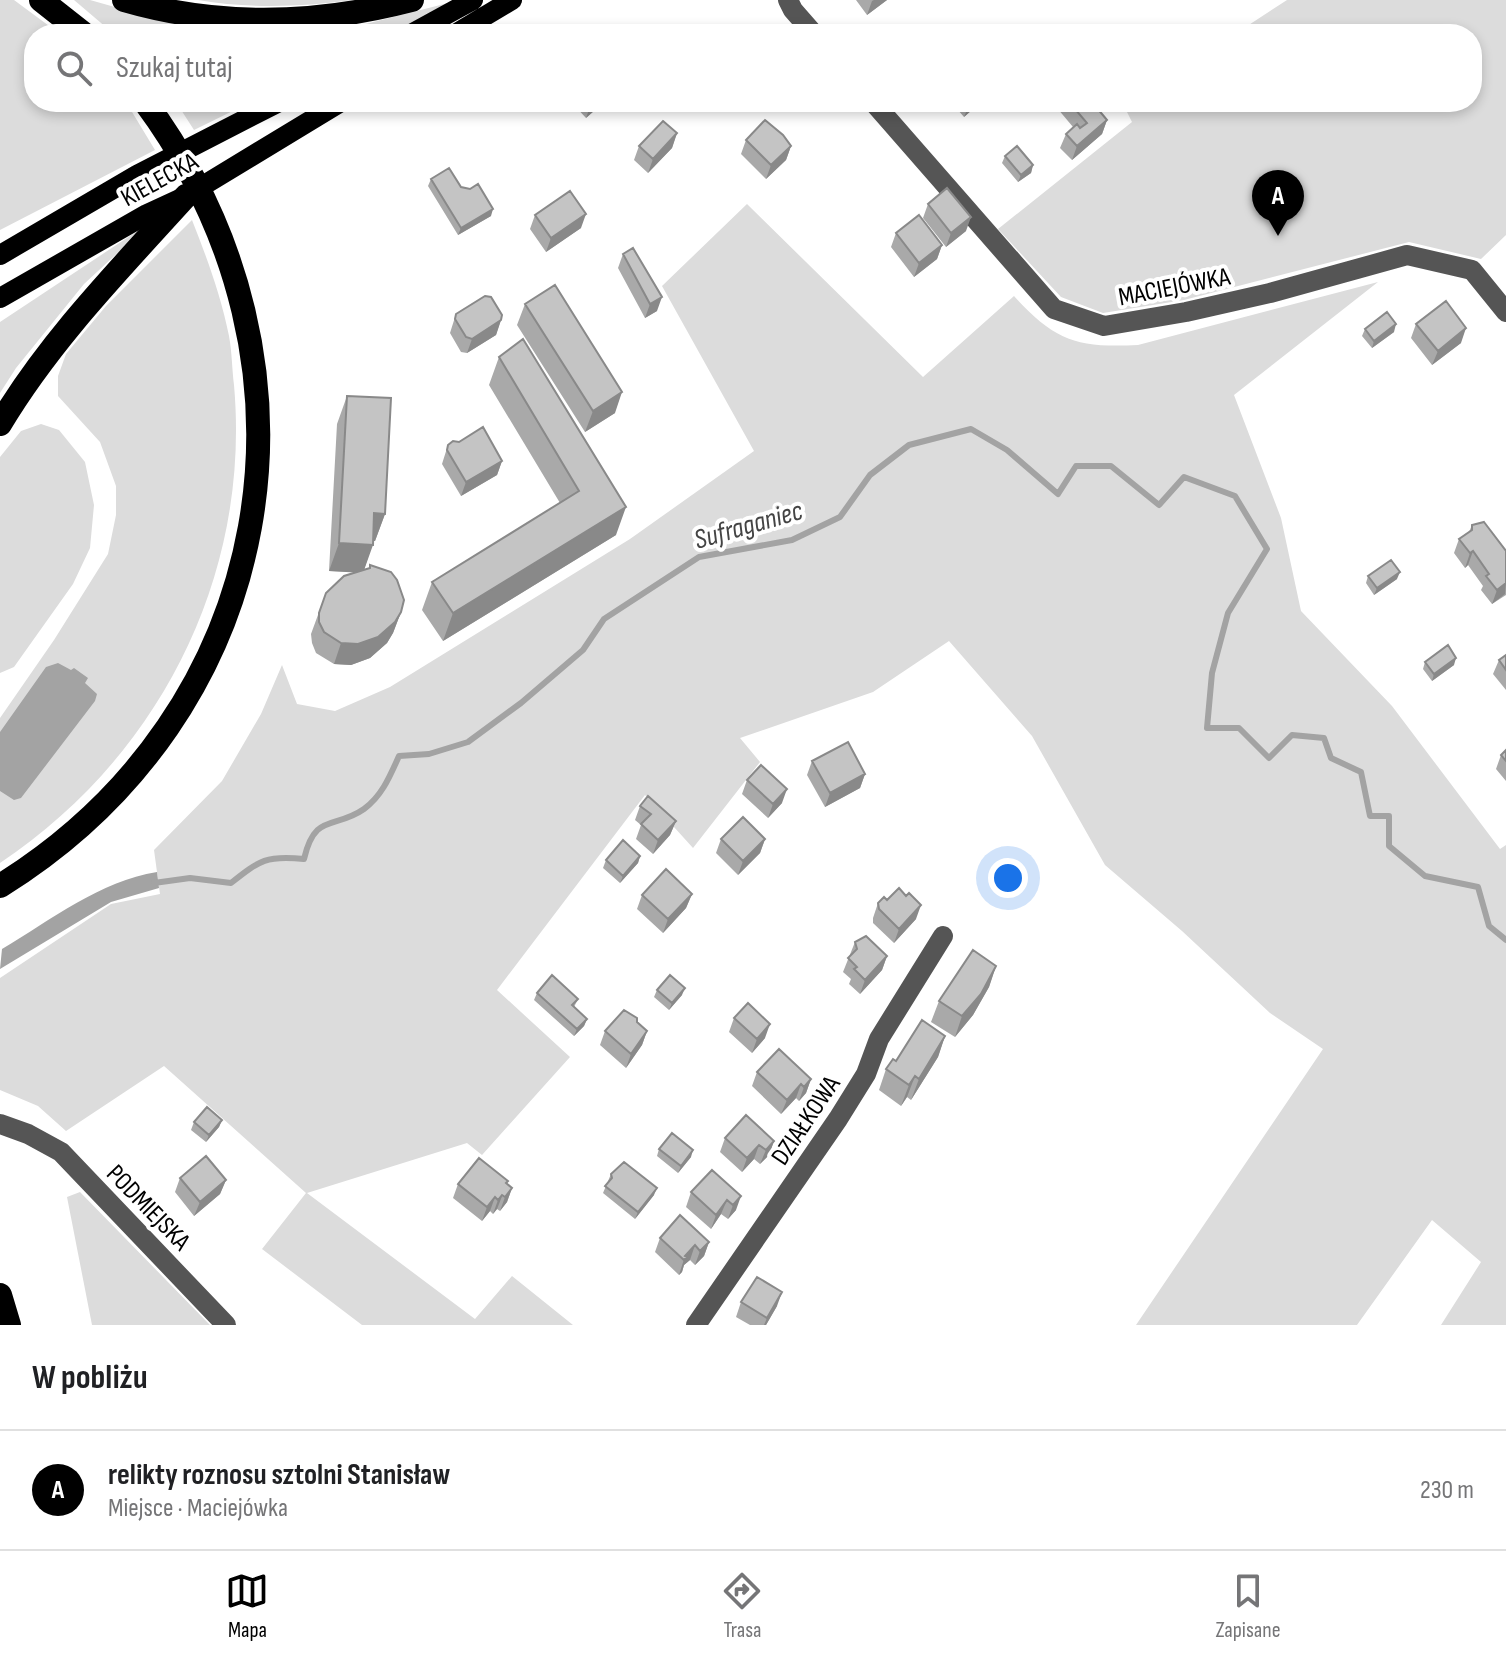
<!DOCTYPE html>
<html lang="pl">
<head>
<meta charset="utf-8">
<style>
  :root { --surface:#fff; --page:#f2f2f2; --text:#202124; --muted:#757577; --line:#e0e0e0; --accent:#000 }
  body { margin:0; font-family:"Sofia Sans Condensed",sans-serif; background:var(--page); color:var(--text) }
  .you { position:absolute; left:1008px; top:878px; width:28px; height:28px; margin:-20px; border:6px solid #fff; border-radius:50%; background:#1a73e8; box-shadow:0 0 0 12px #1a73e833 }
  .badge { display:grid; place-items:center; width:52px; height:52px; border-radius:50%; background:var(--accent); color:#fff; font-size:26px; font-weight:700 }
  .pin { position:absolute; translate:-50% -66px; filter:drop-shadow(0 2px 4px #0008) }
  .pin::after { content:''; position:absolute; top:42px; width:28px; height:24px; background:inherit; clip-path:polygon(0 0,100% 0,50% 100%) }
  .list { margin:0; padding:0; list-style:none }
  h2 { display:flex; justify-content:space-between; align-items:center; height:104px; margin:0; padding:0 32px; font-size:34px }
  h2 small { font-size:26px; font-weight:400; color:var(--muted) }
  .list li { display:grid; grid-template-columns:52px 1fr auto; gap:24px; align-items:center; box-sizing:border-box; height:120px; padding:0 32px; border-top:2px solid var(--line) }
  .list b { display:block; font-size:30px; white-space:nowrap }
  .list p { margin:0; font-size:26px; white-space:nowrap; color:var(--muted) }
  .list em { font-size:26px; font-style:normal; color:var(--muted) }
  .icon { flex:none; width:44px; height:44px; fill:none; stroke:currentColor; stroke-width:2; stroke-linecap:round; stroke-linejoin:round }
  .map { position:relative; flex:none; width:1506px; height:1325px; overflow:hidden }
  .search { position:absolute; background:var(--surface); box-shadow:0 4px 12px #0003; left:24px; right:24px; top:24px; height:88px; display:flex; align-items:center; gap:20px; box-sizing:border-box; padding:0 28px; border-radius:32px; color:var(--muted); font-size:30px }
  .sheet { height:224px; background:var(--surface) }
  nav { display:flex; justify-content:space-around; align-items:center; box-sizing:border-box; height:112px; border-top:2px solid var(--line); background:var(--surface); font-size:22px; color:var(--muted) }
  nav a { display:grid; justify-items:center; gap:4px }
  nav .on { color:var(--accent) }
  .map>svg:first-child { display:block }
  .green { fill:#dcdcdc }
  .water { fill:#a3a3a3 }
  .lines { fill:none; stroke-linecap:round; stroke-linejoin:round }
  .stream { stroke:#a3a3a3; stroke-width:6 }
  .minor { stroke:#555; stroke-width:20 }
  .major { stroke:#000; stroke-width:20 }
  .highway { stroke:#000; stroke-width:24 }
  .wall { fill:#a9a9a9 }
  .shaded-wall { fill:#898989 }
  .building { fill:#c4c4c4; stroke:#898989; stroke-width:2 }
  .labels { text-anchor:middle; stroke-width:8; stroke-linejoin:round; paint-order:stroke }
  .street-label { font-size:26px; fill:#000; stroke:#fff }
  .water-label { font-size:28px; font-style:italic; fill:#444; stroke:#fff }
</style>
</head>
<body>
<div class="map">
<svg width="1506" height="1325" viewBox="0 0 1506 1325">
  <rect width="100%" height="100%" fill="#fff"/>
  <!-- green -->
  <path class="green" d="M0,0H14L60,34H34V102H126L155,150L0,230Z
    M74,0H90L143,15L215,30L271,33L342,30L460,0L391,34H114Z
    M198,0H353C301,7 250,9 198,0Z
    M1287,0H1506V235L1481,259L1409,242L1184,300L1103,313L1061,297L998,229L1132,122L1122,102H1472V34H1235Z
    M176,102H251L194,130Z
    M747,204L923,377L1014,296C1055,341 1077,348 1138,345L1378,282L1234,395L1281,518L1301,611L1392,706L1500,849L1506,845V1325H1441L1481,1262L1432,1220L1357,1325H1136L1323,1049L1270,1013L1182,931L1105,865L1032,736L949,641L873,692L740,738L760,762L693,848L645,795L497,990L570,1057L482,1155L467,1143L307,1193L475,1319L512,1276L573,1325H362L262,1249L306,1193L164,1066L66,1131L38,1106L0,1090V978L111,904L160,894L154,850L222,781L261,714L282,665L297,704L335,711L390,687L630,539L754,451L662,286Z
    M192,220C207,258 221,296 229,336C232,352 232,369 234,385C251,576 159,757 0,863V718L54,640L108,554L116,515V486L100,442L58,396V376L66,354L106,306Z
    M151,222L84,284L16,368L0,393V322Z
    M41,424L59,430L85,462L94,505L90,548L73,584L14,667L0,673V457L21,431Z
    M80,1192L210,1325H92L67,1197Z"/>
  <!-- water -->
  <path class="water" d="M58,663L71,670L74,668L88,678L85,683L97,694L95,701L21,798L14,800L0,791V732L46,667Z
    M157,872L159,888L111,902L0,969L2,949C51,920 100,881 157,872Z"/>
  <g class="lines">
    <!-- stream -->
    <path class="stream" d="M154,883L190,878L231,883C260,860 267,855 304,859C315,812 334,830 364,809C382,796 390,776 399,756L429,754L468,742L521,703L583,650L604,619L699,557L792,540L840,517L870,475L909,445L971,429L1007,450L1058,494L1076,466H1111L1159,505L1184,477L1235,496L1267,549L1228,613L1212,673L1207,728H1239L1269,758L1292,735L1324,738L1331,758L1361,772L1370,816H1389V846L1425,876L1478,887L1489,926L1506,940"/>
    <!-- minor -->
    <path class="minor" d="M788,0L793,10L814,34
      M873,102L1054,309L1104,326L1186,312L1270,293L1407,255L1472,270L1506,312
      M0,1124L28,1134L61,1152L226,1325
      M696,1325L838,1119L866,1074L879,1039L943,936"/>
    <!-- major -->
    <path class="major" d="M411,34L473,0
      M455,34L512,0
      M0,255L137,175L279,102
      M0,298L147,214L186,196L341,102"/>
    <!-- highway -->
    <path class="highway" d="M41,0L84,34
      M124,0C220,28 316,25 412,0
      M0,424C51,339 120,269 186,196
      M0,886C279,713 339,364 145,102
      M0,1295L9,1325"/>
  </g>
  <!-- wall -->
  <path class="wall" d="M856,0H887L867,15Z
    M574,102H604L586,118L573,104Z
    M628,102H644L636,110Z
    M951,102H981L964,117Z
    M1052,102H1095L1094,105L1107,120L1102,134L1072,160L1060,148L1066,134L1073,127Z
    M677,133L672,148L648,173L634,160L639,146Z
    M746,140L791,146L786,160L766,179L741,154Z
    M1005,156L1033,165L1031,173L1018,182L1002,163Z
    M431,179L461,187L491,216L458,235L428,186Z
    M928,204L966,231L946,247L923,218Z
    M535,215L581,228L546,252L530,229Z
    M896,233L942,245L937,259L914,277L891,247Z
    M623,254L657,311L645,318L618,268Z
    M525,304L615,413L585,432L517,325Z
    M456,314L501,320L496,335L467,353L461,352L450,333Z
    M1416,324L1461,343L1432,365L1411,338Z
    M1365,329L1394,332L1372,348L1362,336Z
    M499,357L616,535L443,641L422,610L432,582L560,503L489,385Z
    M347,396L385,514L375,541H373L364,570L401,612L393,633L387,643L370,658L351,665L334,664L316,653L312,643L311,634L326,593L355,572L329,571L337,424Z
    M448,445L502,461L497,475L461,496L442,464Z
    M1472,525L1506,551V595L1492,604L1481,590L1483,586L1468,565L1465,568L1454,553L1459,539L1469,532Z
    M1368,576L1397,579L1374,595L1366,583Z
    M1506,655V690L1493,674L1499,660Z
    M1425,662L1454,665L1432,681L1423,669Z
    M1506,750V781L1496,769L1501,755Z
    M812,761L865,774L860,788L825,807L807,775Z
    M747,780L782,803L768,818L742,794Z
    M640,806L676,821L670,835L653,854L636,839L641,825L635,820Z
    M721,839H765L760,853L738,875L716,853Z
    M640,856L638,863L620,883L603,868L606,860Z
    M692,894L686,908L663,933L637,909L642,895Z
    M887,900L916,919L894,943L873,923V918L878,903Z
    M855,942L887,956L882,970L860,994L849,984L851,979L843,972Z
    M996,966L989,987L973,1015L955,1037L931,1022L939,1001Z
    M657,990L682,995L669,1010L654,997Z
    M537,993L578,999L574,1007L587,1019L584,1026L574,1036L534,1000Z
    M734,1018L765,1038L752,1053L729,1032Z
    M637,1022L647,1031L642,1045L626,1068L600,1045L605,1031Z
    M945,1036L938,1057L911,1100L907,1097L901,1106L879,1090L886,1069L896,1061Z
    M757,1072L811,1079L806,1093L799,1101L796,1098L781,1114L752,1086Z
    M222,1120L219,1127L206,1142L191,1130L194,1122Z
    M725,1138L774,1141L769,1155L760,1164L754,1159L742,1172L720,1152Z
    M659,1149L691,1157L678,1173L657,1156Z
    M712,1170L736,1210L728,1219L721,1214L711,1229L686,1207L691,1192Z
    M611,1174L654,1195L635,1219L603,1193Z
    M180,1178L226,1180L220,1194L194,1216L175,1192Z
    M458,1184H507L512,1188L507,1202L500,1211L497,1209L493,1214L490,1211L482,1221L453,1198Z
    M660,1238L709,1242L704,1256L695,1265L690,1260L684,1265L682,1272L679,1275L655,1252Z
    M741,1302L777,1306L766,1325H750L736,1317Z"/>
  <!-- shaded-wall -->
  <path class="shaded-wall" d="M874,0H887L867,15L872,1Z
    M593,102H604L586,118L591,104Z
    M639,102H644L636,110Z
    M971,102H981L964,117L970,103Z
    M1107,120L1102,134L1072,160L1077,146Z
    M677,133L672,148L648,173L653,159Z
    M791,146L786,160L766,179L771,165Z
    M1033,165L1031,173L1018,182L1021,175Z
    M493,209L491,216L458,235L461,228Z
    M586,214L581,228L546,252L551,238Z
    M971,217L966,231L946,247L951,233Z
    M942,245L937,259L914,277L919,263Z
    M662,297L657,311L645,318L650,304Z
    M501,320L496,335L467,353L472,339Z
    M1396,324L1394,332L1372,348L1374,341Z
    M1466,328L1461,343L1432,365L1438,351Z
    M622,392L615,413L585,432L593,411Z
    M502,461L497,475L461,496L466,482Z
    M626,507L616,535L443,641L453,613Z
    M374,513L385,514L375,541H364Z
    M339,543L373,545L363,573L329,571Z
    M1473,551L1468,565L1465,568L1470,553Z
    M1400,572L1397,579L1374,595L1377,588Z
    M1506,583L1505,594L1492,604L1497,590Z
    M401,612L393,633L387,643L370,658L351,665L334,664L341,643Z
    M1456,658L1454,665L1432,681L1434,674Z
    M865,774L860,788L825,807L830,793Z
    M787,789L782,803L768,818L773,804Z
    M676,821L670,835L653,854L658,840Z
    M765,839L760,853L738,875L743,861Z
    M640,856L638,863L620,883L623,876Z
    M692,894L686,908L663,933L668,919Z
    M921,905L916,919L894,943L899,929Z
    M887,956L882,970L860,994L865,980Z
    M996,966L989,987L973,1015L955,1037L962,1016Z
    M685,988L682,995L669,1010L672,1003Z
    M587,1019L584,1026L574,1036L577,1029Z
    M770,1024L765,1038L752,1053L757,1039Z
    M647,1031L642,1045L626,1068L631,1054Z
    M945,1036L938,1057L911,1100L919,1079Z
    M915,1076L907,1097L901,1106L909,1085Z
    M811,1079L806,1093L799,1101L804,1087Z
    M801,1084L796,1098L781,1114L787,1100Z
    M222,1120L219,1127L206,1142L209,1135Z
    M774,1141L769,1155L760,1164L766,1150Z
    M759,1145L754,1159L742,1172L747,1158Z
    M693,1150L691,1157L678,1173L681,1166Z
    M226,1180L220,1194L194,1216L200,1202Z
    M508,1181L497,1209L493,1214L498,1200Z
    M512,1188L507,1202L500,1211L505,1197Z
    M657,1188L654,1195L635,1219L638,1212Z
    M741,1196L736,1210L728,1219L733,1205Z
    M495,1197L490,1211L482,1221L487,1207Z
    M727,1200L721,1214L711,1229L716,1215Z
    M709,1242L704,1256L695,1265L700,1251Z
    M695,1245L690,1260L684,1265L682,1272L679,1275L685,1256Z
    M782,1292L777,1306L766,1325H764L767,1318Z"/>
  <!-- building -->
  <path class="building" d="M1069,102H1092L1107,120L1077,146L1066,134L1077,124L1080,128L1087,123Z
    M765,120L783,135L791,146L771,165L746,140Z
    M663,121L677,133L653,159L639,146Z
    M1017,146L1033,165L1021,175L1005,156Z
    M449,168L461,187L470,189L478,184L493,209L461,228L431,179Z
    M947,188L971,217L951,233L928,204Z
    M570,191L586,214L551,238L535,215Z
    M919,215L942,245L919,263L896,233Z
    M633,248L662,297L650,304L623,254Z
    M555,285L622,392L593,411L525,304Z
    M485,296L491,297L502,315L501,320L472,339L466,337L455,319L456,314Z
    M1446,301L1466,328L1438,351L1416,324Z
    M1387,312L1396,324L1374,341L1365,329Z
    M523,339L626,507L453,613L432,582L579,491L499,357Z
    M347,396L391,398L385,514L374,513L373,545L339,543Z
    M483,427L502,461L466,482L447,450L448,445L453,441L459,442Z
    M1484,522L1506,551V583L1497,590L1486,576L1489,574L1473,551L1470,553L1459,539L1472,530V525Z
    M1391,560L1400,572L1377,588L1368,576Z
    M370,565L391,572L397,580L404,600L401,612L395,622L378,637L358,644L341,643L324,632L319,622V613L326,593L344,576L370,568Z
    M1448,645L1456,658L1434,674L1425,662Z
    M1506,655V670L1499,660Z
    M848,742L865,774L830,793L812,761Z
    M1506,750V761L1501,755Z
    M761,765L787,789L773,804L747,780Z
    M648,796L676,821L658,840L641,824L651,814L640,806Z
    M743,817L765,839L743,861L721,839Z
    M623,840L640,856L623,876L606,860Z
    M666,869L692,894L668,919L642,895Z
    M899,888L906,896L909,893L921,905L899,929L879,909L878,903L884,897L887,900Z
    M866,936L887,956L865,980L854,969L857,967L848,958L857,949L855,942Z
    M973,950L996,966L981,994L962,1016L939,1001Z
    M552,975L578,999L572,1005L587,1019L577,1029L537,993Z
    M670,975L685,988L672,1003L657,990Z
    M748,1003L770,1024L757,1039L734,1018Z
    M624,1010L637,1018V1022L647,1031L631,1054L605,1031Z
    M922,1020L945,1036L919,1079L915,1076L909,1085L886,1069L893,1059L896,1061Z
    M779,1049L811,1079L804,1087L801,1084L787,1100L757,1072Z
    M207,1107L222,1120L209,1135L194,1122Z
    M746,1115L774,1141L766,1150L759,1145L747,1158L725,1138Z
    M672,1133L693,1150L681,1166L659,1149Z
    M206,1156L226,1180L200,1202L180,1178Z
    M479,1158L508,1181L506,1183L512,1188L505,1197L502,1195L498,1200L495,1197L487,1207L458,1184Z
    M624,1162L657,1188L638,1212L605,1186L612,1178L611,1174Z
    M712,1170L741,1196L733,1205L727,1200L716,1215L691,1192Z
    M680,1215L709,1242L700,1251L695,1245L685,1256L687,1257L684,1260L660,1238Z
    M757,1277L782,1292L767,1318L741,1302Z"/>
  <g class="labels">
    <!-- street labels -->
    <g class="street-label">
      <text transform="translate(159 179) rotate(-29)" y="9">KIELECKA</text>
      <text transform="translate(1174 286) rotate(-11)" y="9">MACIEJÓWKA</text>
      <text transform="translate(805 1120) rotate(-56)" y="9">DZIAŁKOWA</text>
      <text transform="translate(149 1207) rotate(46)" y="9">PODMIEJSKA</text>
    </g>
    <!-- water labels -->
    <g class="water-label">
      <text transform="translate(748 524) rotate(-16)" y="10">Sufraganiec</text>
    </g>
  </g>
</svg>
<div class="you"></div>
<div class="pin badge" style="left:1278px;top:236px">A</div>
<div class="search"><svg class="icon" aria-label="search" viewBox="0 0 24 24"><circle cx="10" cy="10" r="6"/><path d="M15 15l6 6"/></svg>Szukaj tutaj</div>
</div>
<section class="sheet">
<h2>W pobliżu<small></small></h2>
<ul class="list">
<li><span class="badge">A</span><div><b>relikty roznosu sztolni Stanisław</b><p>Miejsce · Maciejówka</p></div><em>230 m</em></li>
</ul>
</section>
<nav>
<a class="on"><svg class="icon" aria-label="map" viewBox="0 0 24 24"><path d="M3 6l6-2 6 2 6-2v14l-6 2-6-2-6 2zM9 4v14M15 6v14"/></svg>Mapa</a>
<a><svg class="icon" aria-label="directions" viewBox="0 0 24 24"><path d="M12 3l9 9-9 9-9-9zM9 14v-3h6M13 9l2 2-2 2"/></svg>Trasa</a>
<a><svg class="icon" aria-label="saved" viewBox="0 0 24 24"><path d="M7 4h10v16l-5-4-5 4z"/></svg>Zapisane</a>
</nav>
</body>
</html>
